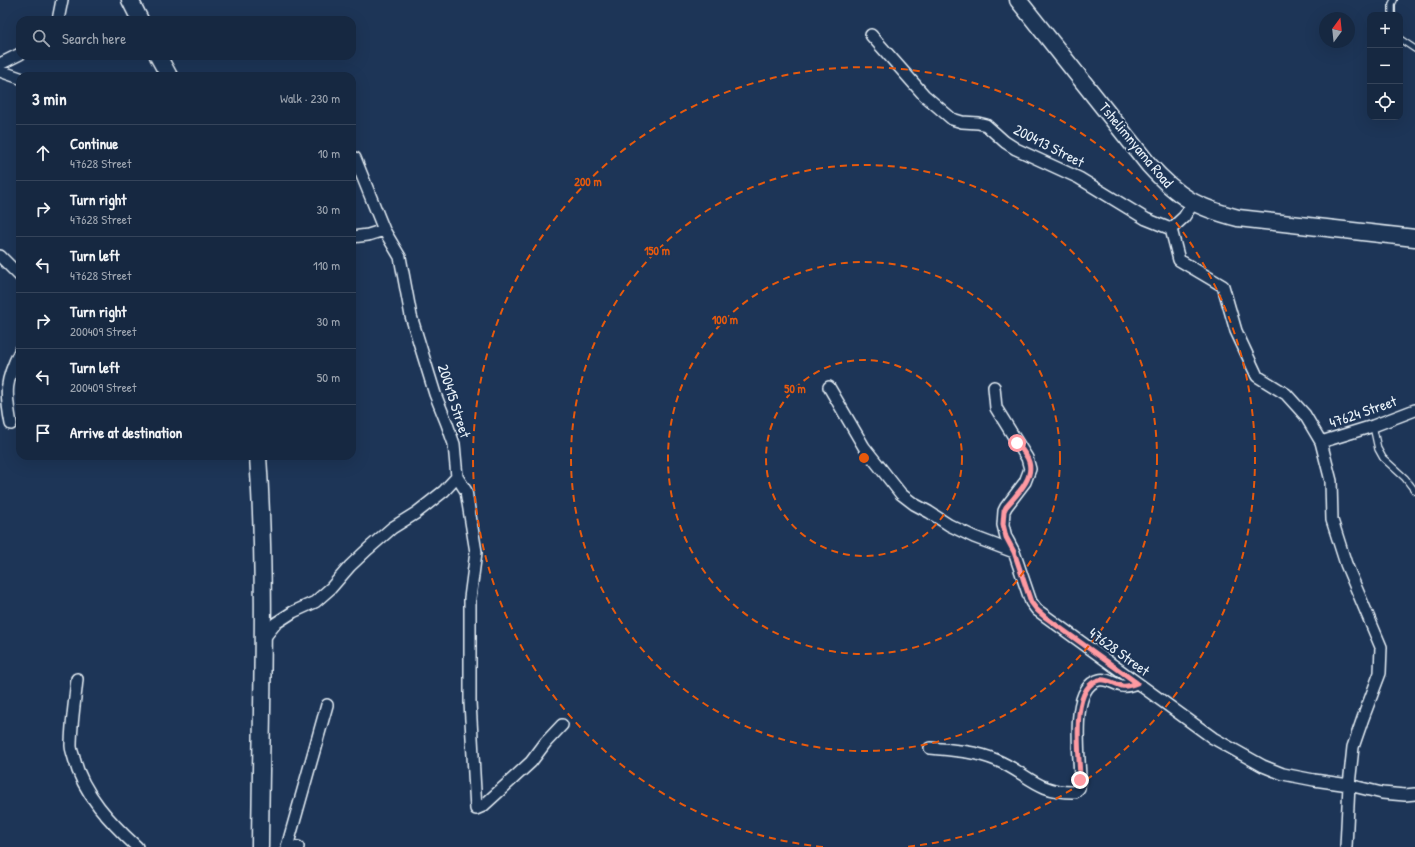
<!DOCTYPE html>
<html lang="en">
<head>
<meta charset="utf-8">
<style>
  :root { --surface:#162841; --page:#23344c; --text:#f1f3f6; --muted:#9ea6b1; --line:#35445a }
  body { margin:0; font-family:"Patrick Hand",sans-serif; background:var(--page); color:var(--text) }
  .controls { position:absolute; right:12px; top:12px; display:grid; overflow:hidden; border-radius:8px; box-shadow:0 4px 16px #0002 }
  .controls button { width:36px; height:36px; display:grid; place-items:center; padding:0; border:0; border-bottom:1px solid var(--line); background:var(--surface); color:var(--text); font:20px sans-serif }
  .compass { position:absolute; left:1319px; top:12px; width:36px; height:36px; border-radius:50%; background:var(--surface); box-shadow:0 4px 16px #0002; rotate:15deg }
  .stop { position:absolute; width:12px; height:12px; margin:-9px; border:3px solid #ff9aa2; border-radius:50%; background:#fff }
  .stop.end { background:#ff9aa2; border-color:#fff; box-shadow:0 1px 4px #0008 }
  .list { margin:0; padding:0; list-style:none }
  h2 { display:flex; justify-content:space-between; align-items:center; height:52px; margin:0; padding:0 16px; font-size:17px }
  h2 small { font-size:13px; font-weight:400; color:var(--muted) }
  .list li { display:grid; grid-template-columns:26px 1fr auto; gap:12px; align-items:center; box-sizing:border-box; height:56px; padding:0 16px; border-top:1px solid var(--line) }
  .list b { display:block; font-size:15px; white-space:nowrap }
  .list p { margin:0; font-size:13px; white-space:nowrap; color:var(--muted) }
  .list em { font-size:13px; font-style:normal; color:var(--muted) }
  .icon { flex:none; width:22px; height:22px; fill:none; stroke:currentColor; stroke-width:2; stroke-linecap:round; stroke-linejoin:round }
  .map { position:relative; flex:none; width:1415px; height:847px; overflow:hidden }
  .search { position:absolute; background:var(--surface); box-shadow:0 4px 16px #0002; left:16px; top:16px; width:340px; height:44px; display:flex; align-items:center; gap:10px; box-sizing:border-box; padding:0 14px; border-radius:12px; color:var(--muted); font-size:15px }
  .panel { position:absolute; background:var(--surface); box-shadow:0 4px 16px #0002; left:16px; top:72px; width:340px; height:388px; border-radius:12px }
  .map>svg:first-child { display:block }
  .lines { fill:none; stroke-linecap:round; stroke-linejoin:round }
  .lane-casing { stroke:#e8f1f8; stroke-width:8 }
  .street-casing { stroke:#e8f1f8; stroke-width:14 }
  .secondary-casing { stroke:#e8f1f8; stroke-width:19 }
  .lane { stroke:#1d3557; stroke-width:5.5 }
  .street { stroke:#1d3557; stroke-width:11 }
  .secondary { stroke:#1d3557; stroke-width:16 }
  .route { stroke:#ff9aa2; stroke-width:5 }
  .ring { fill:none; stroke:#e8590c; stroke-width:2; stroke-dasharray:7 5 }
  .labels { text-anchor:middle; stroke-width:4; stroke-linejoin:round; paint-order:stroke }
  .street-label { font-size:15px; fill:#e8f1f8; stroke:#1d3557 }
  .centre { fill:#e8590c; stroke:#1d3557; stroke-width:2 }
  .ring-label { font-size:12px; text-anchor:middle; font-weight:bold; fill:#e8590c; stroke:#1d3557; stroke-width:4; stroke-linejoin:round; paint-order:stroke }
</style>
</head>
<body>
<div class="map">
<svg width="1415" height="847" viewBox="0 0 1415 847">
  <rect width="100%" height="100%" fill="#1d3557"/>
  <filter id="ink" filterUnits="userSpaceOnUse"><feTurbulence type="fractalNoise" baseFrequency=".025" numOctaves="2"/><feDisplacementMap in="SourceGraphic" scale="8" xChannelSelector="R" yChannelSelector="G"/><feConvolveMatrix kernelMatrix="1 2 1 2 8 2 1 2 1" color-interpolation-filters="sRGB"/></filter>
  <g filter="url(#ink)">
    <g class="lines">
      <!-- lane casing -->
      <g class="lane-casing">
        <path id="lane" d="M1392,15V4L1394,0
          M1400,39L1415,49
          M1373,426L1378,449L1383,458L1405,478L1415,491"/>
      </g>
      <!-- street casing -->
      <g class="street-casing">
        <path id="street" d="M58,20L62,0
          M871,35L924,95L952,119L962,122L978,123L986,125L1005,142L1016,149L1079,178L1146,219L1171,229
          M0,64L20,54
          M0,71L20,78
          M1171,229L1179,260L1223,286L1236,331L1257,376L1286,394L1305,415L1321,442L1331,481L1332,520L1346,564L1381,647L1380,673L1363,718L1353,747L1349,785L1346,847
          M1171,229L1184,217L1193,203
          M352,237L368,235L384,230
          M0,256L20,276
          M829,387L864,447L901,494L914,504L929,512L949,525L974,537L1014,552
          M994,387L996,408L1027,458L1030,469L1025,482L1006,507L1004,511L1003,525L1006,537L1014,552L1031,602L1037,610L1213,738L1263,766L1283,774L1314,780L1349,785L1382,793L1405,795L1415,794
          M11,424C5,392 5,381 20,351
          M1321,442L1373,426L1415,410
          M457,477L466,491L476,552L470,598V702L476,809L483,806L531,762L546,742L562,725
          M264,638L276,623L293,612L315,602L331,588L350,566L368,549L392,528L416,513L444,491L457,477L454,444L447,424L435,394L411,316L400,257L384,230L355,158
          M77,679C75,701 71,724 71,746C71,750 73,754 74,758C83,794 111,823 137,847
          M930,748C952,750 975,751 996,760C1028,773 1036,793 1075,792L1079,788L1080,780C1080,757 1069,687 1099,680C1107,678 1114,684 1122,686C1127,687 1132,685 1137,683
          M287,846L298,847
          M287,847L327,705"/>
      </g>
      <!-- secondary casing -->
      <g class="secondary-casing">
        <path id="secondary" d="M130,0L140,20
          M1018,0L1149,165C1179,198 1196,207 1238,218L1415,238
          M158,56L169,76
          M258,456C267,586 261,717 260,847"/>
      </g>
      <!-- lane -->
      <use href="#lane" class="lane"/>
      <!-- street -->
      <use href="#street" class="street"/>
      <!-- secondary -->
      <use href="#secondary" class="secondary"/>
    </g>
  </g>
  <g class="lines" filter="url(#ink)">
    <!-- route -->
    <path class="route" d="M1017,443C1021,449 1027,455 1029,462C1034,479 1016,495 1006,507L1004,511L1003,524L1006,537L1014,552L1031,602L1037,610L1045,617L1137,683C1132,685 1127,687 1122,686C1114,684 1107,678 1099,680C1069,687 1080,757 1080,780"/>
  </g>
  <!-- distance rings -->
  <g class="ring">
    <circle cx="864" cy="458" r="98"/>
    <circle cx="864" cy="458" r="196"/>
    <circle cx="864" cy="458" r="293"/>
    <path d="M823 847A391 391 0 1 1 905 847"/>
  </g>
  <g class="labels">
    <!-- street labels -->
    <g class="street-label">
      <text transform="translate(1136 145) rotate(50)" y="5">Tshelimnyama Road</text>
      <text transform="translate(1049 146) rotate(27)" y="5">200413 Street</text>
      <text transform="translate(454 401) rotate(72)" y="5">200415 Street</text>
      <text transform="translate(1363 412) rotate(-19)" y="5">47624 Street</text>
      <text transform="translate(1119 652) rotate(36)" y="5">47628 Street</text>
    </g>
  </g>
  <circle cx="864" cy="458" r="6" class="centre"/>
  <g class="ring-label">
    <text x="588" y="186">200 m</text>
    <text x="657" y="255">150 m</text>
    <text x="725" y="324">100 m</text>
    <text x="795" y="393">50 m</text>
  </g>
</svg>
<div class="controls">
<button>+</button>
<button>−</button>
<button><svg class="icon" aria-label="locate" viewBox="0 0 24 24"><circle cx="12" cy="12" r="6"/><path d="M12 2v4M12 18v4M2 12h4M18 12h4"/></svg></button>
</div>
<svg class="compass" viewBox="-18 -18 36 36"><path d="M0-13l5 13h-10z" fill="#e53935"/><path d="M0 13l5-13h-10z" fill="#9ea6b1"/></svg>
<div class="stop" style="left:1017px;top:443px"></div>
<div class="stop end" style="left:1080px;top:780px"></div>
<div class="search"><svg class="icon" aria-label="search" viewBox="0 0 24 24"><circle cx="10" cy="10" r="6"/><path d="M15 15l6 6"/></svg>Search here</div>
<section class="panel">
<h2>3 min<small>Walk · 230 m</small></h2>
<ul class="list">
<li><svg class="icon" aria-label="ahead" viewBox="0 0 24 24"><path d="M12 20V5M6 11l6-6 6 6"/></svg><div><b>Continue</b><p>47628 Street</p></div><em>10 m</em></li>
<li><svg class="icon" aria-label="right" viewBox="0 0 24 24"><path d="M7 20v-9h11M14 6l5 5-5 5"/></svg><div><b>Turn right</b><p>47628 Street</p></div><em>30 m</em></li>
<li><svg class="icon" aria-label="left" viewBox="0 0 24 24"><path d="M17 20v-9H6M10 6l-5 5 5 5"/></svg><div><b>Turn left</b><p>47628 Street</p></div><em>110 m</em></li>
<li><svg class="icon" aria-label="right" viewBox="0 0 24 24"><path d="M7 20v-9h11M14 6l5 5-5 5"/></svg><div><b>Turn right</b><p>200409 Street</p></div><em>30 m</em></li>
<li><svg class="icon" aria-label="left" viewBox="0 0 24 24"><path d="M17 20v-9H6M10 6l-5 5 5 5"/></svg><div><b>Turn left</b><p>200409 Street</p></div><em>50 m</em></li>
<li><svg class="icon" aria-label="arrive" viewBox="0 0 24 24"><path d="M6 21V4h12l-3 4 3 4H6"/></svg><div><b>Arrive at destination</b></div></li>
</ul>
</section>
</div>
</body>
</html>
